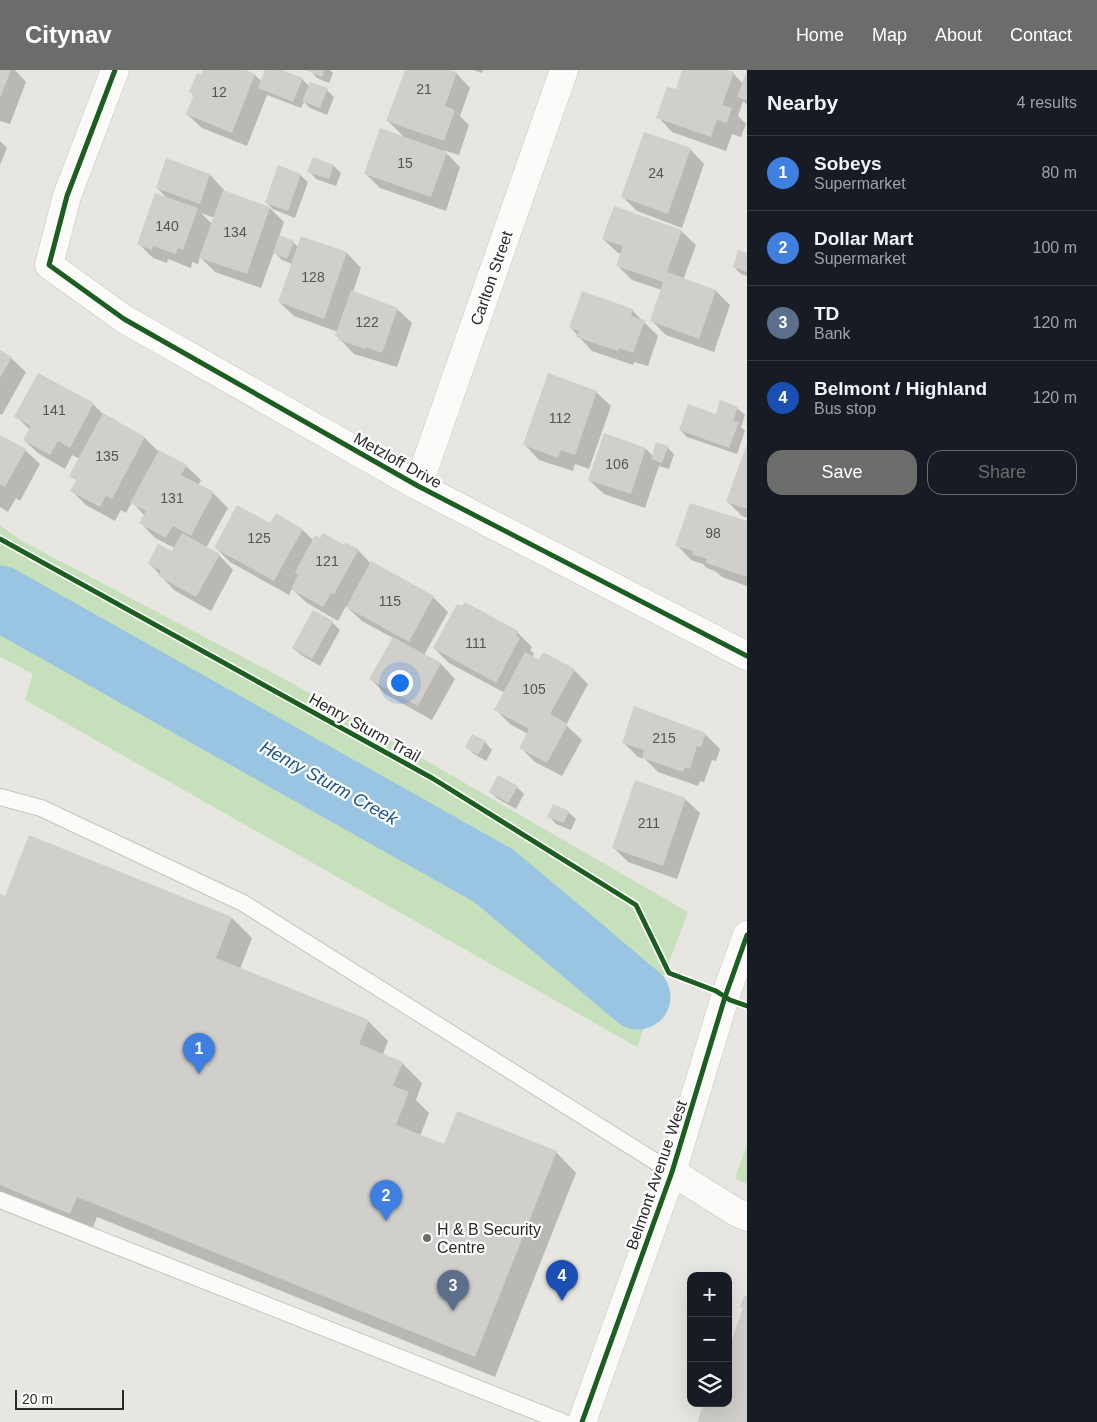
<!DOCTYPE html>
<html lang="en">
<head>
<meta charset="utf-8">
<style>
  :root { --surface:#171b24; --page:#242831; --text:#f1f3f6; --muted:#9ea1a6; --line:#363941; --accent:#6c6c6a }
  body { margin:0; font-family:Arial,sans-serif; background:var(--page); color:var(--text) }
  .controls { position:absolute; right:15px; bottom:15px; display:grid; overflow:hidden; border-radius:10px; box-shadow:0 5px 20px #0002 }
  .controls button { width:45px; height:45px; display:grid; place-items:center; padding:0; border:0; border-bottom:1px solid var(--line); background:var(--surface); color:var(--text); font:25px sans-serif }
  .scale { position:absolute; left:15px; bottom:12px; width:109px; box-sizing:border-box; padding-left:5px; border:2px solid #2a2a2a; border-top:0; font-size:14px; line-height:18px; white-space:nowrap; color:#2a2a2a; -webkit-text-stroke:4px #fff; paint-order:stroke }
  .you { position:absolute; left:399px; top:612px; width:18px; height:18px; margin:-12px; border:4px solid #fff; border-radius:50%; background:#1a73e8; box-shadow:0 0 0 8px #1a73e833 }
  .badge { display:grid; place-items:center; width:32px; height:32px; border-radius:50%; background:var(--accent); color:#fff; font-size:16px; font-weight:700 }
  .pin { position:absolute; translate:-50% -41px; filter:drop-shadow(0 1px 2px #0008) }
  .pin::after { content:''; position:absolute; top:26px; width:18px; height:15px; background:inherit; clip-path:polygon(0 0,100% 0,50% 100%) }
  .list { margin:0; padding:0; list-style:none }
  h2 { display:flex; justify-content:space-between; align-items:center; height:65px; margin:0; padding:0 20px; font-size:21px }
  h2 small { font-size:16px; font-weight:400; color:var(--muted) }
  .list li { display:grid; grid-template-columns:32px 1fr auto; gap:15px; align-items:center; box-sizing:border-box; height:75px; padding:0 20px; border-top:1px solid var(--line) }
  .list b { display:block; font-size:19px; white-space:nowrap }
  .list p { margin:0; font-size:16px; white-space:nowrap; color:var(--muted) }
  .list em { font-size:16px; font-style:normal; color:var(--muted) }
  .actions { display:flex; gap:10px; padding:15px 20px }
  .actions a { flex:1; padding:11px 0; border:1px solid var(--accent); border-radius:15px; text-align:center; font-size:18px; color:var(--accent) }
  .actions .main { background:var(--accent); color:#fff }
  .icon { flex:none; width:28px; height:28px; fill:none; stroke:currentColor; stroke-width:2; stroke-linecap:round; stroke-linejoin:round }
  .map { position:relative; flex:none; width:747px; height:1352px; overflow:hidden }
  header { display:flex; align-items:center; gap:30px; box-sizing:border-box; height:70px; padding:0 25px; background:var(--accent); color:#fff }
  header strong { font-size:24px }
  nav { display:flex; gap:28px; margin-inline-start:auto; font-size:18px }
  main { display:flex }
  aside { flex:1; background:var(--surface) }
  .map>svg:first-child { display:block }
  .green { fill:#c6e0bc }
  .shadow { fill:#0003; fill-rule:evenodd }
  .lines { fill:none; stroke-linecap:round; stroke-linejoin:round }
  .river { stroke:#9ac5e2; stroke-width:65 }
  .building { fill:#d1cfcb }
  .service-casing { stroke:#c5c4c4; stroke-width:18 }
  .minor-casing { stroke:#c5c4c4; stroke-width:29 }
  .tertiary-casing { stroke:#c5c4c4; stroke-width:29 }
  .service { stroke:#fcfbfa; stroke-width:16 }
  .minor { stroke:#fcfbfa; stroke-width:28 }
  .tertiary { stroke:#fcfbfa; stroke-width:28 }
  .cycleway-casing { stroke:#fff; stroke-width:8 }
  .cycleway { stroke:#1b5e20; stroke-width:5 }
  .poi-dot { fill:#6c6c6a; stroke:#fff; stroke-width:2 }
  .labels { text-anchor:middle; stroke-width:4.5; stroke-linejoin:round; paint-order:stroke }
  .number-label { font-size:14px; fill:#545453 }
  .street-label { font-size:16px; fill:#2a2a2a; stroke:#fff }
  .poi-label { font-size:16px; fill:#2a2a2a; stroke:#fff; text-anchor:start }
  .water-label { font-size:18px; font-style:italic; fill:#19548e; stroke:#fff }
</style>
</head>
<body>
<header>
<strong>Citynav</strong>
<nav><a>Home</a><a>Map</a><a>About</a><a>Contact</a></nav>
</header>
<main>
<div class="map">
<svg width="747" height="1352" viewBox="0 0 747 1352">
  <rect width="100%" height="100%" fill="#e8e6e0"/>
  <!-- green -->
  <path class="green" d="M0,455L22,471L290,612L688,842L637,977L25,630L33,604L0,587Z
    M747,1074V1114L735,1108Z"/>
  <!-- shadow -->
  <path class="shadow" d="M0,0H15L26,12L10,54L0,51Z
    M205,0H243L255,5L262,12L266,0H279L302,9L309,16L327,20L334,27L327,45L310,38L304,32L301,38L267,25L247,76L202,58L187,44L194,26L191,22L202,7Z
    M310,0H330L333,3L329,13L317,8Z
    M406,0H447L456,3L470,18L460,46L469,55L459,85L443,80L460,97L446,141L380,118L365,103L405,68L388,51Z
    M473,0H483L482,3Z
    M684,0H724L733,3L743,14L747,3V35L743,31L738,46L746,54L741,67L732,64L726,81L672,62L658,47L676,21Z
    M0,71L7,78L0,95Z
    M690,79L704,94L682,158L637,141L623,127Z
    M167,90L210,105L224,120V121L273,139L266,132L300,105L308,112L295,148L270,138L284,152L279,167L293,172L298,177L302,168L347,183L361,198L353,222L397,239L412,253L397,297L354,284L337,266L338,262L294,246L279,232L292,194L282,190L274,182L261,218L215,202L200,187L198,194L192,192L191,198L168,189L167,193L153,188L139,174L168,129L157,118ZM201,143L215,148L213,154L209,151Z
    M334,96L341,103L336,116L316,109L309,101Z
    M681,161L696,175L683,210L716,221L730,235L714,282L666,265L652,251L662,220L632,210L617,195L621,184L618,183L603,169Z
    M747,184V206L741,204L734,197Z
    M632,240L658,266L648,296L634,292L633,295L592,281L571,258Z
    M0,282L11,288L26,302L2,345L0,344Z
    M596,322L611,336L589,399L575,394L573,401L539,390L525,375Z
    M93,334L104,345L145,368L159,382L186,396L201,410L198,415L213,423L228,438L206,478L219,485L233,500L211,541L174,520L149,493L172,483L175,478L155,468L141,453L145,446L132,432L126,443L121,440L115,451L86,435L72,421L77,411L71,405L80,389L72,385L65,399L39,384L24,370L30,360L16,346Z
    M737,338L745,345L741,357L745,361L737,384L687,367L680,360Z
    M605,364L646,379L653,386L667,377L674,384L669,399L659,396L645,438L604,424L589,410Z
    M0,366L25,380L40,394L20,431L16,428L8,442L0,437Z
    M747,376V448L742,446L728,432Z
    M747,452V516L722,507L715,501L707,498L703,494L691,490L677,475Z
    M271,455L303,460L314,471L321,469L358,480L371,494L433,527L448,542L424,585L441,594L455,609L432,650L385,624L371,609L393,568L362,551L346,536L338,551L307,533L292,519L289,525L230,492L215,477Z
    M313,542L332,552L340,560L320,596L301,585L293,578Z
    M517,562L532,577L530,580L534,584L532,587L539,590L574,600L588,614L566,655L582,670L562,706L535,692L520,677L528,664L510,654L496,640L505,623L449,593L434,578Z
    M705,664L720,679L716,691L712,690L704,712L700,711L698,716L658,702L645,689L638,687L623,672Z
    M485,672L492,680L486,691L474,684L467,677Z
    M517,717L524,724L516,739L498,729L490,722Z
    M685,729L700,743L677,809L628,792L613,777Z
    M568,742L576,749L571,760L556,754L549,746Z
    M30,767L232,848L252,868L240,899L368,951L388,971L383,984L402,993L422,1013L416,1030L429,1043L420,1066L445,1076L556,1082L576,1103L495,1307L97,1147L91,1163L0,1126V825L6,828Z"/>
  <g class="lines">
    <!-- river -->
    <path class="river" d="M0,528L494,806L638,927"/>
  </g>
  <!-- building -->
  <path class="building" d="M0,0H11L0,28Z
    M203,0H246L255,4L232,63L186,44L194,24L189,22L197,3L201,5Z
    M265,0H282L303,8L293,32L258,18Z
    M305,0H324L322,7Z
    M405,0H451L457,2L445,36L455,40L444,71L386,51Z
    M682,0H727L734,2L722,35L732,38L727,53L717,50L711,67L656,48L667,17L676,19Z
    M747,0V30L737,27Z
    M310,12L328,18L320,38L302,31Z
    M380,58L447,82L431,127L364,104Z
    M644,62L691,78L668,144L621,127Z
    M313,87L334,95L329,109L307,102Z
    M166,88L210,104L200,134L156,118Z
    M278,95L301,104L288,141L265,133Z
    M223,120L270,137L247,204L199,188Z
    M155,123L198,138L183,180L178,178L176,184L153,176L152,180L137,174Z
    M614,136L682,160L667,202L716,220L699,269L650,251L663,212L616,196L623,176L602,169Z
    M279,165L294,171L287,189L273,183Z
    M301,166L347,182L324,249L278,232Z
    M738,180L747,183V202L733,197Z
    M351,220L398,238L382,283L365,277V279L338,270L339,268L335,266Z
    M582,221L633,239L631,246L645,250L633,283L619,278L618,281L576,267L579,261L569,258Z
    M0,280L12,287L0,308Z
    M38,303L94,333L70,378L58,371L50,385L23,370L31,356L14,347Z
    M548,303L597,321L575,385L561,380L558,388L523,375Z
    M720,330L738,337L733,351L739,352L729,378L679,360L688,334L716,344Z
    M103,343L145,367L112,429L106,426L100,437L70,421L76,410L69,406Z
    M604,363L646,378L631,424L588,410Z
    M0,365L26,379L5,417L0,414Z
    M656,372L668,376L662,393L651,389Z
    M747,373V439L726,432Z
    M159,380L187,395L181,405L214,422L191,466L173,456L166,468L139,453L146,441L130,433Z
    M690,433L747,451V507L706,493L707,489L692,484L693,481L675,476Z
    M237,435L270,453L276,443L303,459L274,511L214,478Z
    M182,463L220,484L196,527L158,506L161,501L148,493L158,474L172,481Z
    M323,463L344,475L345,472L359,479L334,524L331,523L323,537L291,519L298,505L295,502L315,465L320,468Z
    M371,491L434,526L409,572L346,537Z
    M465,532L518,561L516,566L520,568L496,613L433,578L457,534L462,536Z
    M313,540L333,551L312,589L292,578Z
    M393,567L441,593L418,636L369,609Z
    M525,582L539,589L543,582L575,599L550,644L568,654L547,693L519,678L529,659L494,640Z
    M634,636L706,663L701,677L697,676L690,699L685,697L683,702L642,688L644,680L622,673Z
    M472,664L486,671L478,685L465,677Z
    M498,705L518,716L508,733L489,722Z
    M635,710L686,728L663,796L612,778Z
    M553,734L569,741L564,753L547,747Z
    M29,765L232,847L216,888L369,950L359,974L403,992L393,1016L409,1022L396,1055L444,1074L457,1041L557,1081L475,1287L77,1127L70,1144L0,1115V824L5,826Z
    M744,1226L747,1227V1352H697L704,1333H728V1281L743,1238L740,1237Z"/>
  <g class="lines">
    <!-- service casing -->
    <g class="service-casing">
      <path id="service" d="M0,727L41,738L243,833L672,1102
        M0,1130L563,1352"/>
    </g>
    <!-- minor casing -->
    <g class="minor-casing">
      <path id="minor" d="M115,0L67,126L49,195L124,249L418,416L747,586
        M418,416L564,0
        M672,1102L736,1142L747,1147"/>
    </g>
    <!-- tertiary casing -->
    <g class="tertiary-casing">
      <path id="tertiary" d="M582,1352L672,1102L725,927L747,865"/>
    </g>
    <!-- service -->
    <use href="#service" class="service"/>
    <!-- minor -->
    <use href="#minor" class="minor"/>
    <!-- tertiary -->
    <use href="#tertiary" class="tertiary"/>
    <!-- cycleway casing -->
    <g class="cycleway-casing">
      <path id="cycleway" d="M115,0L67,126L49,195L124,249L418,416L747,586
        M0,469L432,708L636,835L669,903L716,921L730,930L747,936
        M582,1352L672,1102L725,927L747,865"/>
    </g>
    <!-- cycleway -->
    <use href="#cycleway" class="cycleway"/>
  </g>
  <!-- markers -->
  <circle class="poi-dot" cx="427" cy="1168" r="5"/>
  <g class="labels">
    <!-- number labels -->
    <g class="number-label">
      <text x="424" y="24">21</text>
      <text x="219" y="27">12</text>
      <text x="405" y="98">15</text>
      <text x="656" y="108">24</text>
      <text x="167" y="161">140</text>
      <text x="235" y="167">134</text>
      <text x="313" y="212">128</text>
      <text x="367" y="257">122</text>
      <text x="54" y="345">141</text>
      <text x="560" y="353">112</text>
      <text x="107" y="391">135</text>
      <text x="617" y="399">106</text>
      <text x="172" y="433">131</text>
      <text x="713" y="468">98</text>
      <text x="259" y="473">125</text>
      <text x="327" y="496">121</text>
      <text x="390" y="536">115</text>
      <text x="476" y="578">111</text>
      <text x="534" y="624">105</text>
      <text x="664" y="673">215</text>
      <text x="649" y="758">211</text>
    </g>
    <!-- street labels -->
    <g class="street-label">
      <text transform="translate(491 208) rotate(-71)" y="6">Carlton Street</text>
      <text transform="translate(398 390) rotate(29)" y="6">Metzloff Drive</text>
      <text transform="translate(365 657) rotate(29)" y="6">Henry Sturm Trail</text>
      <text transform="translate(656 1105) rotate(-71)" y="6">Belmont Avenue West</text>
    </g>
    <!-- poi labels -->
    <g class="poi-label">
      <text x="437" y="1165">H &amp; B Security<tspan x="437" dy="18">Centre</tspan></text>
    </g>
    <!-- water labels -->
    <g class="water-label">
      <text transform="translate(329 713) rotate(29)" y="6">Henry Sturm Creek</text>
    </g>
  </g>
</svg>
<div class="controls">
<button>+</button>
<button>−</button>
<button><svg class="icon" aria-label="layers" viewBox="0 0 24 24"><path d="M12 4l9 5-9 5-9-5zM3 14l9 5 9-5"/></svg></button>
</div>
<div class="scale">20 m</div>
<div class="you"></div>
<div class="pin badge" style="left:199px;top:1004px;background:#3f7fe0">1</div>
<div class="pin badge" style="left:386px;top:1151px;background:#3f7fe0">2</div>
<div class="pin badge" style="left:453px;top:1241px;background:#5c6f8a">3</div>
<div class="pin badge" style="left:562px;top:1231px;background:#1a4fb4">4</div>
</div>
<aside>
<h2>Nearby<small>4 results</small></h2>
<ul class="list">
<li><span class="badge" style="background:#3f7fe0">1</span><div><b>Sobeys</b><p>Supermarket</p></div><em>80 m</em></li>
<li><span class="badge" style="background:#3f7fe0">2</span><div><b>Dollar Mart</b><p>Supermarket</p></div><em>100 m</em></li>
<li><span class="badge" style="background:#5c6f8a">3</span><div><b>TD</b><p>Bank</p></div><em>120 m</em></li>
<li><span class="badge" style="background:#1a4fb4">4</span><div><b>Belmont / Highland</b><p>Bus stop</p></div><em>120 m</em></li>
</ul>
<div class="actions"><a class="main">Save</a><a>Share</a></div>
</aside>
</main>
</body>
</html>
